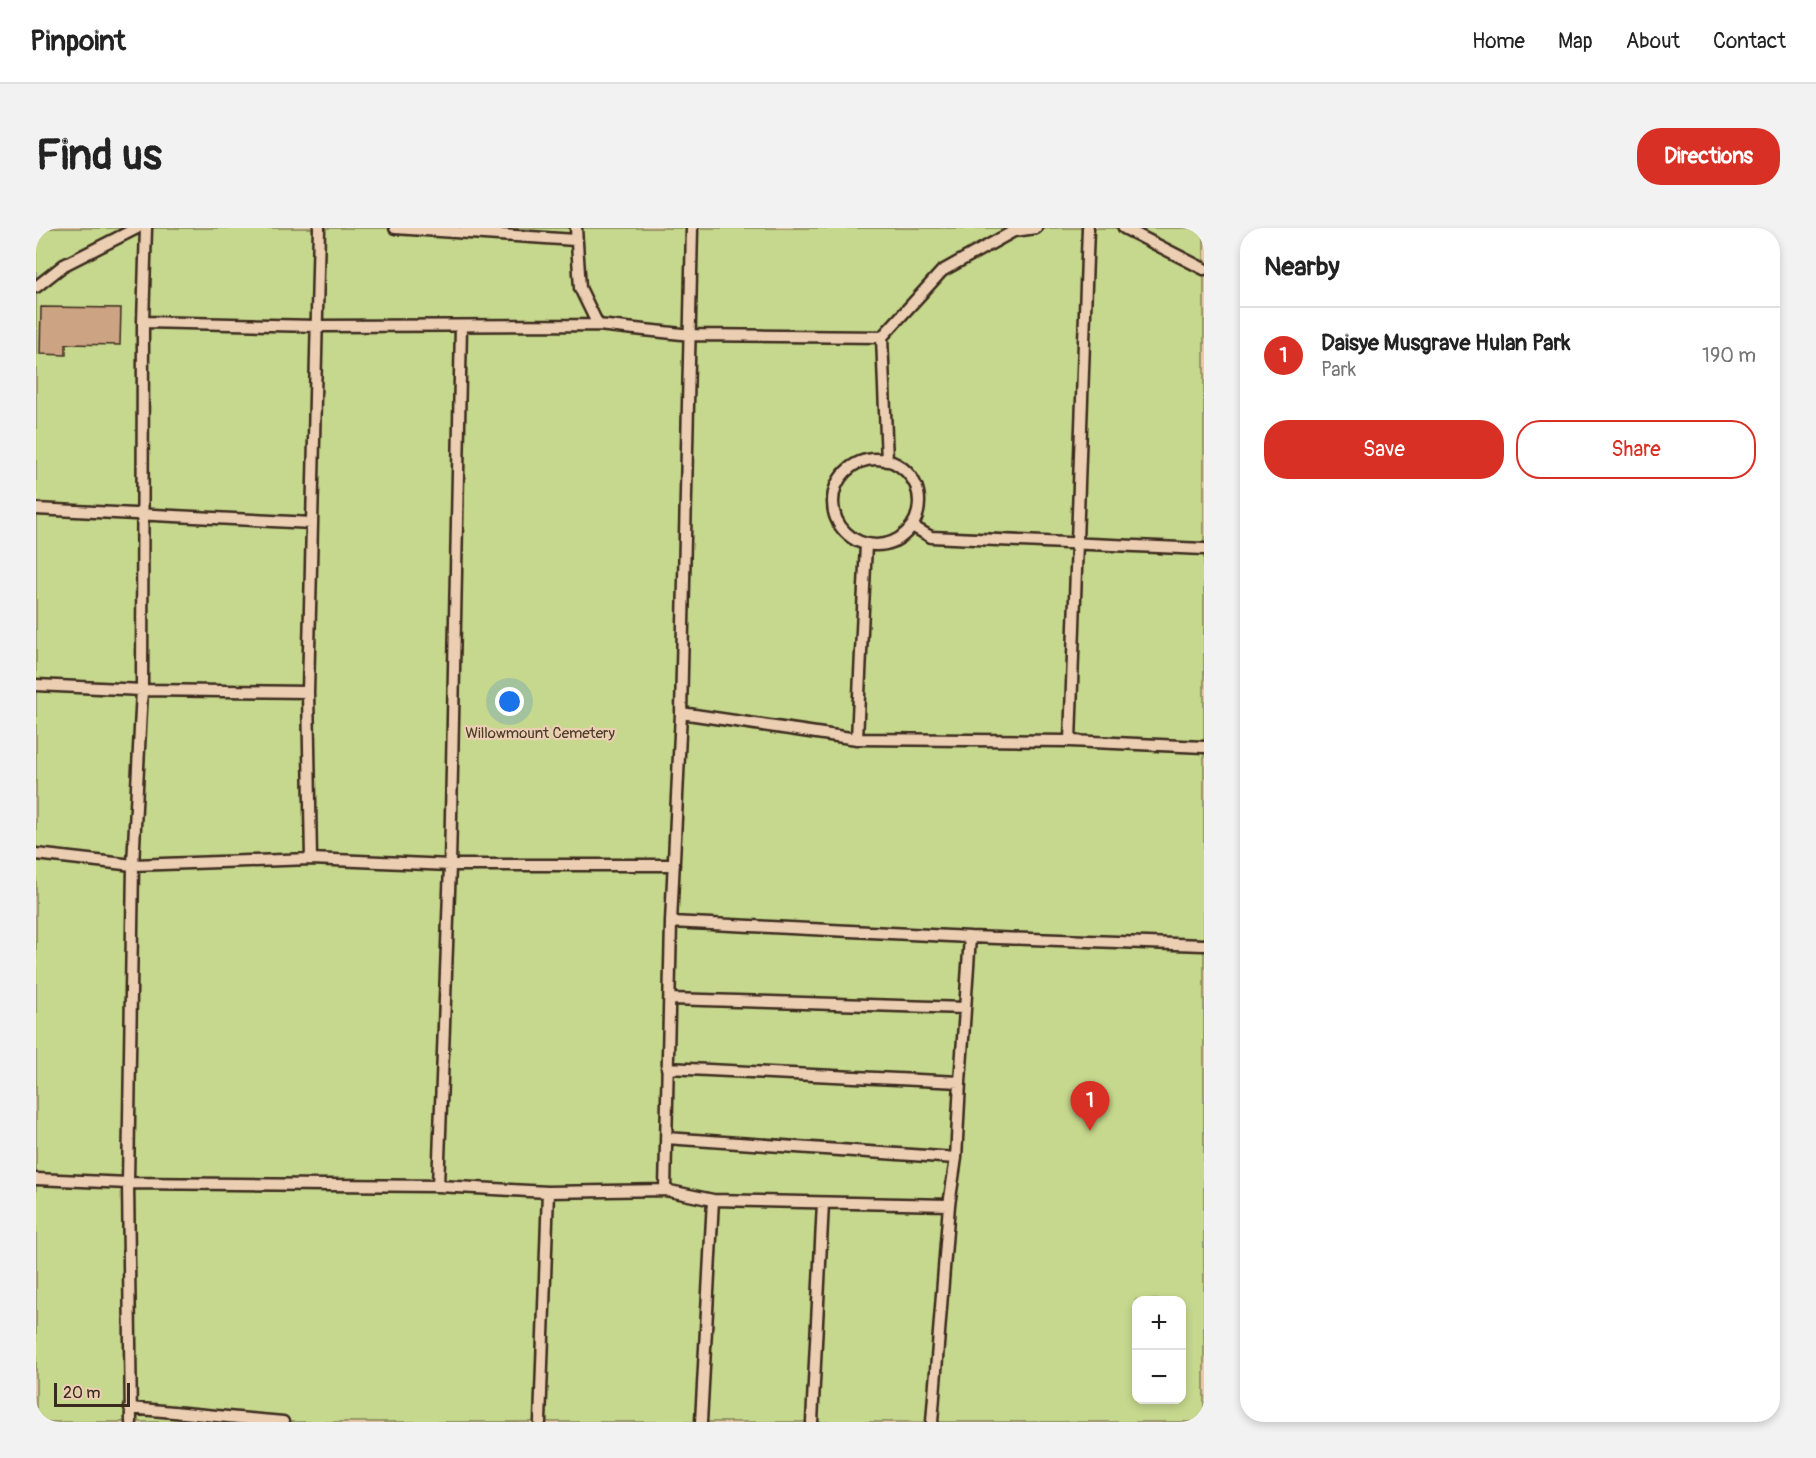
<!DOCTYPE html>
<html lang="en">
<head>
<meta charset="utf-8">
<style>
  :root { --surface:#fff; --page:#f2f2f2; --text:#222; --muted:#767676; --line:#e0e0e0; --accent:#d93025 }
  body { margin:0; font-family:Pangolin,sans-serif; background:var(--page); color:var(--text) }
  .controls { position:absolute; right:18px; bottom:18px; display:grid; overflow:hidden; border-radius:12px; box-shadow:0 3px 9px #0003 }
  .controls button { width:54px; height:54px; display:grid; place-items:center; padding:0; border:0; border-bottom:2px solid var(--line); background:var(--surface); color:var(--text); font:30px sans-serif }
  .scale { position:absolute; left:18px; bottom:15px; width:76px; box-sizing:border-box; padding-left:6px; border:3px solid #3b2a1e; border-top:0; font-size:16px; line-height:21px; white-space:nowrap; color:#3b2a1e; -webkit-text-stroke:4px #eccfb3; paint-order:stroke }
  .you { position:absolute; left:474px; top:474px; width:21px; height:21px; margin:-15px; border:4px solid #fff; border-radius:50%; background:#1a73e8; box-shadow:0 0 0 9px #1a73e833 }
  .badge { display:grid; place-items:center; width:39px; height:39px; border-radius:50%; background:var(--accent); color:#fff; font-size:20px; font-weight:700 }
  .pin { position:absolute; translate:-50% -50px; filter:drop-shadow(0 2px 3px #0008) }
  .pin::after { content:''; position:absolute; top:32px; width:21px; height:18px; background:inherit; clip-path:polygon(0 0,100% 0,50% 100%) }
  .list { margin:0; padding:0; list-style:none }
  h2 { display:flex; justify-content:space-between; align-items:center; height:78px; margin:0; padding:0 24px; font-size:26px }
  h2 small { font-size:20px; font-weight:400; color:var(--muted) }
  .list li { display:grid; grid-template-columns:39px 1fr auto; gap:18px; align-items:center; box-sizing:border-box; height:96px; padding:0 24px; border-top:2px solid var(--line) }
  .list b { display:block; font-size:22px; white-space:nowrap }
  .list p { margin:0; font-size:20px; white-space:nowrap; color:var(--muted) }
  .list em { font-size:20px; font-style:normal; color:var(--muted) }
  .actions { display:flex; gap:12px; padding:18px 24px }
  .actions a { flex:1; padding:14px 0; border:2px solid var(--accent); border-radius:24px; text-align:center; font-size:21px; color:var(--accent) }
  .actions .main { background:var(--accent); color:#fff }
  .map { position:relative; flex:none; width:1168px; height:1194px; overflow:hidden; border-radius:24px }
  header { display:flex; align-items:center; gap:36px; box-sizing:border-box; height:84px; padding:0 30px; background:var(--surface); border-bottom:2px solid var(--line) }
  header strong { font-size:28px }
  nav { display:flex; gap:33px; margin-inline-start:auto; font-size:21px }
  .intro { display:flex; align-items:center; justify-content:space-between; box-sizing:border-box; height:144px; padding:0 36px }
  h1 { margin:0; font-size:42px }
  .button { padding:15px 27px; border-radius:24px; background:var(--accent); color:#fff; font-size:21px; font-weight:700 }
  main { display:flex; gap:36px; padding:0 36px }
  aside { flex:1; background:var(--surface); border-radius:24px; box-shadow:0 3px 9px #0003 }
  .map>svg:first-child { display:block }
  .green { fill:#c6d88d; stroke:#808156; stroke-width:1.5; fill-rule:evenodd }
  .building { fill:#cca383; stroke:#3b2a1e; stroke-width:1.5 }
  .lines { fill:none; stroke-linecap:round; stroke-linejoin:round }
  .lane-casing { stroke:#3b2a1e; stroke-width:15 }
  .lane { stroke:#eccfb3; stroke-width:10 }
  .labels { text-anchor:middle; stroke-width:4.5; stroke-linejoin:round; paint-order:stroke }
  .park-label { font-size:15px; fill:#493b29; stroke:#eccfb3 }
</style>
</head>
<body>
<header>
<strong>Pinpoint</strong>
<nav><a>Home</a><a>Map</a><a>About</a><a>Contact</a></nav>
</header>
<div class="intro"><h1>Find us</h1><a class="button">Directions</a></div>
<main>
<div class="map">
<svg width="1168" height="1194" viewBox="0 0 1168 1194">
  <rect width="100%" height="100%" fill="#eacaac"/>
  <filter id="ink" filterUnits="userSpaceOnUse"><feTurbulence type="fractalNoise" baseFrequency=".0167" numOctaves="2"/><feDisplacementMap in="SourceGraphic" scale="12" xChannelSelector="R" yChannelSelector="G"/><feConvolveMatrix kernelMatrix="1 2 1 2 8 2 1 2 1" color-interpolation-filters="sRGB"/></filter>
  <g filter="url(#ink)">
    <!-- green -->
    <path class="green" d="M0,0H1168V1194H0ZM1100,1072H1146V1172H1100Z"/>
    <!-- building -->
    <path class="building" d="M5,79L85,80L84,117L30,116V127L4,126Z"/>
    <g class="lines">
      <!-- lane casing -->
      <g class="lane-casing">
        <path id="lane" d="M359,0L539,12
          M540,0L544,60L562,97
          M1088,0L1168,41
          M0,59L28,37L101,0
          M107,94L281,98L562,97L655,107L846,109L906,43L978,3L1000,0
          M846,109L851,233
          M797 274a43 43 0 1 1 86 0a43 43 0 1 1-86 0Z
          M0,281L276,295
          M876,298L895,309L1168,321
          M0,457L106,462L272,464
          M645,485L821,511L1034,513L1168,519
          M821,511L830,316
          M1034,513L1052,0
          M0,626L97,637L275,631L414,637H638
          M275,631L272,464L283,0
          M635,694L934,709L1168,717
          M634,771L929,780
          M631,840L924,854
          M630,910L920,930
          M0,951L92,955L402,958L512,964L629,962L677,972L913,977
          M402,958L414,637L425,98
          M629,962L635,694L645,485L656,0
          M94,1180L247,1194
          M95,1194L92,955L97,637L106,462L107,94L110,0
          M504,1194L512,964
          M665,1194L677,972
          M776,1194L787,975
          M896,1194L913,977L920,930L924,854L934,709"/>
      </g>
      <!-- lane -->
      <use href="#lane" class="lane"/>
    </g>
  </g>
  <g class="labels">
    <!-- park labels -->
    <g class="park-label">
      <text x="504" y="510">Willowmount Cemetery</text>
    </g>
  </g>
</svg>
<div class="controls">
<button>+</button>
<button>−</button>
</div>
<div class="scale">20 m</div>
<div class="you"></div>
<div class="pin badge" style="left:1054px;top:903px">1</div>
</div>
<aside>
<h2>Nearby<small></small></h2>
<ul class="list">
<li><span class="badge">1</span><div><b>Daisye Musgrave Hulan Park</b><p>Park</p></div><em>190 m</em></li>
</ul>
<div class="actions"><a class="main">Save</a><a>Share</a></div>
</aside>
</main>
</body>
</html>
